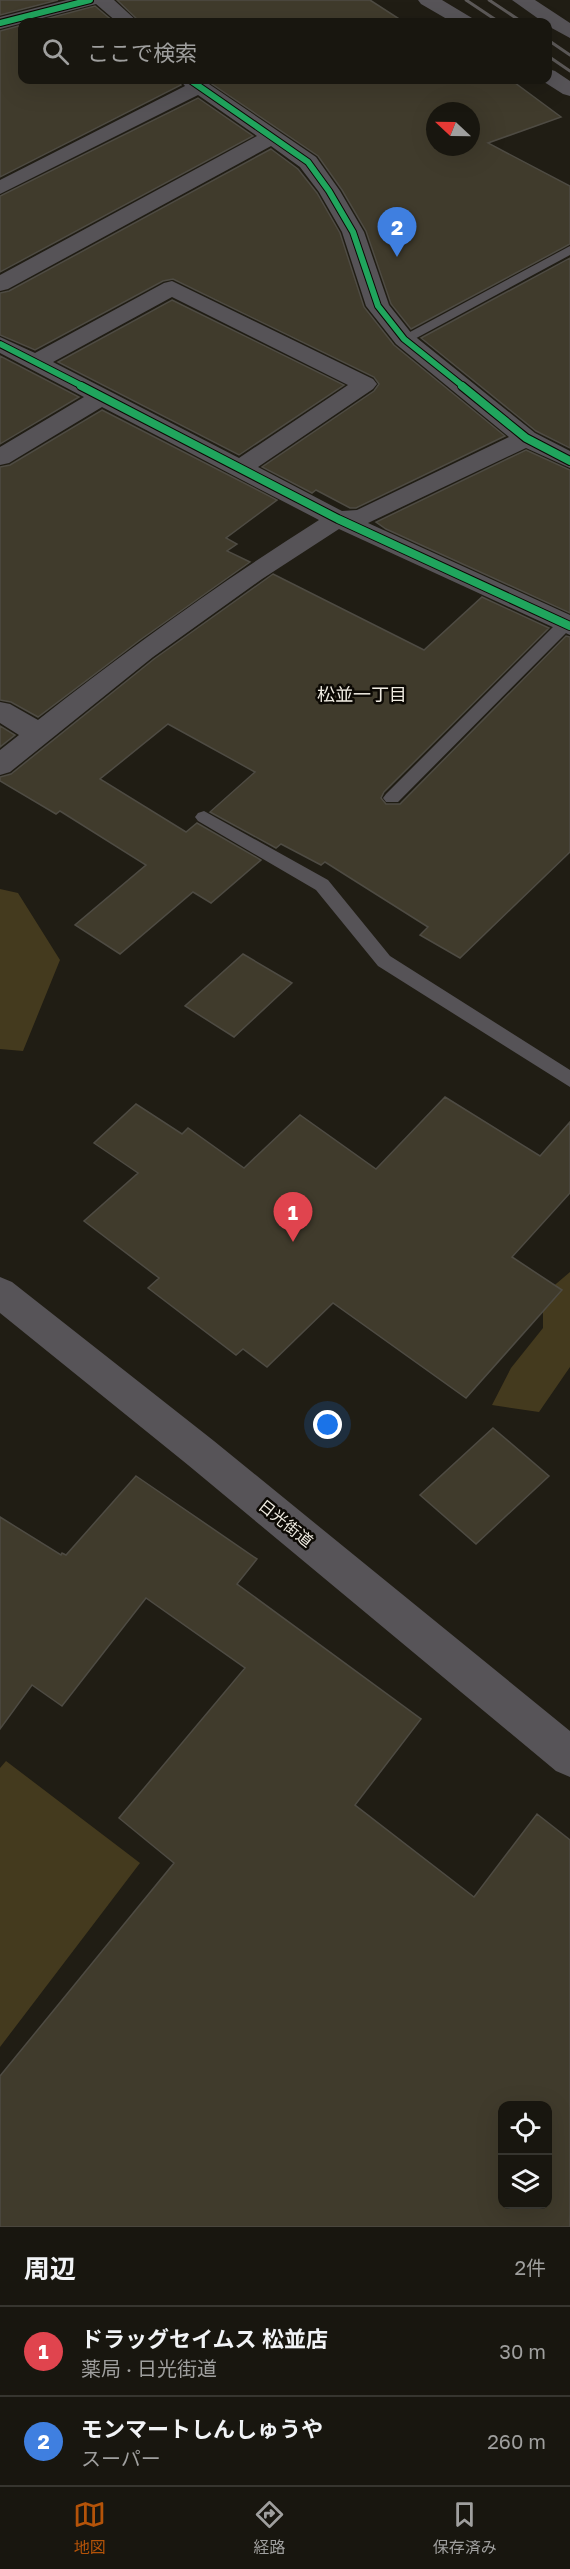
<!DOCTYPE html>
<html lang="ja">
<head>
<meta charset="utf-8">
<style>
  :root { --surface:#18160f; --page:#211f18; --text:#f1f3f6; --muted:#9f9f9e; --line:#36352f; --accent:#b45309 }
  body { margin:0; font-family:"Golos Text","Noto Sans JP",sans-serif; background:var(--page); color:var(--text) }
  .controls { position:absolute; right:18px; bottom:18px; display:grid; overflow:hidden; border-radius:12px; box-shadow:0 6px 24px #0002 }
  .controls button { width:54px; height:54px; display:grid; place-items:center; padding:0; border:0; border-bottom:2px solid var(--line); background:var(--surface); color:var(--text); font:30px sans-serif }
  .compass { position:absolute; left:426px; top:102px; width:54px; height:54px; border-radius:50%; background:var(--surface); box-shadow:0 6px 24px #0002; rotate:292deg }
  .you { position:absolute; left:328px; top:1425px; width:21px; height:21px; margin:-15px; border:4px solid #fff; border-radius:50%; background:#1a73e8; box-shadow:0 0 0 9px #1a73e833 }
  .badge { display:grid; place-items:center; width:39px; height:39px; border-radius:50%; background:var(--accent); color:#fff; font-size:20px; font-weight:700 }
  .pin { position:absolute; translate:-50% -50px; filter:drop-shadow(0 2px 3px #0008) }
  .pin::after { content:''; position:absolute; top:32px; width:21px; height:18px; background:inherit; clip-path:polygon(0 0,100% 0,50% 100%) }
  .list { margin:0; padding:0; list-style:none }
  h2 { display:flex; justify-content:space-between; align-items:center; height:78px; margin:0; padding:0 24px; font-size:26px }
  h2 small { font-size:20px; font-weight:400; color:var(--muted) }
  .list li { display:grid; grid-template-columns:39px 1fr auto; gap:18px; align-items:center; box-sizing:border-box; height:90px; padding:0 24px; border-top:2px solid var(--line) }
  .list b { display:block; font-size:22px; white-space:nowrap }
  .list p { margin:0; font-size:20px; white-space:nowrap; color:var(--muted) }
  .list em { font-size:20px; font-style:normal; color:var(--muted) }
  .icon { flex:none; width:33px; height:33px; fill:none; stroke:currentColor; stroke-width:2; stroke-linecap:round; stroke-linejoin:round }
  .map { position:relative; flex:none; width:570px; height:2227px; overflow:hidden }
  .search { position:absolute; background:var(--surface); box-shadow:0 6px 24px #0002; left:18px; right:18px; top:18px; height:66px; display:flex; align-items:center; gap:15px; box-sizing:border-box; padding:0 21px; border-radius:12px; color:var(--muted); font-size:22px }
  .sheet { height:258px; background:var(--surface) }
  nav { display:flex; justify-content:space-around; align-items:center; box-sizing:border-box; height:84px; border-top:2px solid var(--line); background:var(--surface); font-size:16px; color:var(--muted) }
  nav a { display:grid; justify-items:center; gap:3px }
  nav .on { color:var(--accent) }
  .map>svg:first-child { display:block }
  .green { fill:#443a1e }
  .building { fill:#403b2c; stroke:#4e4b43; stroke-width:1.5; fill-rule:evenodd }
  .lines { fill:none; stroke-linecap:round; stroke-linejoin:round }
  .lane { fill:#565357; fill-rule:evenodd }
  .street { fill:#565357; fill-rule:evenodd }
  .secondary { fill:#575458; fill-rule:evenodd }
  .rail { stroke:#5c5958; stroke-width:3 }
  .cycleway-far1-casing { stroke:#0c0904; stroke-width:8 }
  .cycleway-casing { stroke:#0c0904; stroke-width:10 }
  .cycleway-far1 { stroke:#20a55d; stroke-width:6 }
  .cycleway { stroke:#20a55d; stroke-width:8 }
  .labels { text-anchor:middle; stroke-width:5; stroke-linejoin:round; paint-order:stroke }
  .street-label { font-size:16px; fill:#f0ece2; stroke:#0c0904 }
  .neighbourhood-label { font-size:18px; fill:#f0ece2; stroke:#0c0904 }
</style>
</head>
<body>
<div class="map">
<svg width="570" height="2227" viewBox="0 0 570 2227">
  <rect width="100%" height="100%" fill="#201d14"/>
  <!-- green -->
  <path class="green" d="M0,889L18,893L60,960L23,1051L0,1049Z
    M570,1272V1367L539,1412L492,1405L511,1368L543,1328V1295Z
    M6,1761L140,1863L0,2047V1768Z"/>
  <!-- building -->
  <path class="building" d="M0,0H58L0,15Z
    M117,0H370L404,22H140Z
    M95,6L114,22H34Z
    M22,25V80H178L181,85L0,177V31Z
    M206,80H511L561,117L488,143L570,186V244L411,329L391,304L366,231L342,190L318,156ZM435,111H471V147H435Z
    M198,98L253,136L0,272V196Z
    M271,149L298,169L317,193L340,233L364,307L394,345L505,436L356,508H350L316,490L312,493L262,467L374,391L379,384L374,377L173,279L163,281L35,350L0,335V293L9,291Z
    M570,258V448L536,431L421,338Z
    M172,300L344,385L239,455L58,362Z
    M0,356L79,397L0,444Z
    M102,410L277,500L226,538L237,544L227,551L250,562L140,640L38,717L11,702L0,700V467L10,465Z
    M526,450L570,470V613L386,529L376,522Z
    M273,574L424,650L482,597L549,628L384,792L381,798L386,804H400L566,636L570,637V852L460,958L420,935L428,927L325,862L321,865L281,844L276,848L210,812L255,772L168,724L100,779L186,832L197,823L261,860L211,903L193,892L120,954L75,925L146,865L60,811L56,814L0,781V777L11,774L154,659Z
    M0,726L15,735L0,747Z
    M243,954L292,983L234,1037L185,1006Z
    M445,1097L540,1156L570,1122V1193L512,1257L562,1290L466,1398L333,1303L267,1367L243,1349L236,1355L148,1288L159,1278L84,1221L138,1173L94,1143L136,1104L182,1134L188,1128L244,1168L300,1115L376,1169Z
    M493,1428L549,1476L476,1544L420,1495Z
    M136,1476L257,1559L237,1584L421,1719L355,1805L474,1897L537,1814L570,1840V2227H0V2076L174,1863L119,1818L245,1668L146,1598L62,1706L32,1685L0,1729V1517L61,1555L62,1553L66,1555ZM502,2106H548V2205H502Z"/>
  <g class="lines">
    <!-- lane -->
    <path class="lane" d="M570,246V255L409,342H399L397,339Z
      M566,619L570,620V629L398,802H386L383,798L386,794L560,620Z
      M204,811L328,880L390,956L570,1070V1087L378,966L316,890L198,821L195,817L198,813Z"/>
    <!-- street -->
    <path class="street" d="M67,0H114L138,22H117L96,4L0,29V17Z
      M512,0H535L570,23V38L548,26V22H543Z
      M180,80H203L316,157L340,191L364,232L389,305L412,334L535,433L570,451V468L526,448L368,523L570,615V635L339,529L262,579L153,657L10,772L0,775V750L19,735L0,723V702L10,704L38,720C129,648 221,582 319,520L102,407L9,463L0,465V447L84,397L0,353V337L35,353L164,283L172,281L373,379L377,384L373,389L258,467L342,511L357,510L509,437L396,344L366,306L342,232L319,192L300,167L271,146L8,289L0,291V275L257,136L198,95L0,194V180L185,86ZM172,297L348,385L239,458L53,362Z"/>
    <!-- secondary -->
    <path class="secondary" d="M418,0H442L472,18L475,22H452L421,4Z
      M548,69L555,71L570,81V96L563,94L541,80H548Z
      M0,1277L12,1282L214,1441L570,1731V1777L556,1771L188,1465L0,1313Z"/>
    <!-- rail -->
    <path class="rail" d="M466,0L499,22
      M489,0L522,22
      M548,40L570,55
      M548,56L570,71"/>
    <!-- cycleway-far1 casing -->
    <g class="cycleway-far1-casing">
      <path id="cycleway-far1" d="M0,23L90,0
        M190,80L308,162L329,191L353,232L378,306L404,339L464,387
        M0,344L84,387"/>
    </g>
    <!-- cycleway casing -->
    <g class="cycleway-casing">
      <path id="cycleway" d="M81,386L338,519L570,626
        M462,386L526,438L570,461"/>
    </g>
    <!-- cycleway-far1 -->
    <use href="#cycleway-far1" class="cycleway-far1"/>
    <!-- cycleway -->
    <use href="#cycleway" class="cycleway"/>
  </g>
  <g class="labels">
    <!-- street labels -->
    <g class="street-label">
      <text transform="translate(286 1523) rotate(39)" y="6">日光街道</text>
    </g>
    <!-- neighbourhood labels -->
    <g class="neighbourhood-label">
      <text x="362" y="701">松並一丁目</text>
    </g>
  </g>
</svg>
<div class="controls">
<button><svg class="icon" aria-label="locate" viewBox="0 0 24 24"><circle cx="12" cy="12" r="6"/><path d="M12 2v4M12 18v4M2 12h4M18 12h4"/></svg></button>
<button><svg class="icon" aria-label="layers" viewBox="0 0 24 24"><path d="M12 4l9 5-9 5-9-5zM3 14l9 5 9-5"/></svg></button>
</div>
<svg class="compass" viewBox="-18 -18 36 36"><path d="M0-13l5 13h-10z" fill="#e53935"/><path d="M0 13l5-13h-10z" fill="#9f9f9e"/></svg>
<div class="you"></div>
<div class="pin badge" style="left:293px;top:1242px;background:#e0444e">1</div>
<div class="pin badge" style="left:397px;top:257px;background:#3f7fe0">2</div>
<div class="search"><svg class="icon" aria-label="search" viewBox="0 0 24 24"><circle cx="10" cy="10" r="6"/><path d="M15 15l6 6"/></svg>ここで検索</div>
</div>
<section class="sheet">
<h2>周辺<small>2件</small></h2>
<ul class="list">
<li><span class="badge" style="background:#e0444e">1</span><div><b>ドラッグセイムス 松並店</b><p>薬局 · 日光街道</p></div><em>30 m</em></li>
<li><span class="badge" style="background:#3f7fe0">2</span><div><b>モンマートしんしゅうや</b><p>スーパー</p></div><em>260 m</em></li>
</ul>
</section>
<nav>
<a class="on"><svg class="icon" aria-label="map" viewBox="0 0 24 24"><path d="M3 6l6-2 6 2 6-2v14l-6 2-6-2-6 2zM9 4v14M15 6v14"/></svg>地図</a>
<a><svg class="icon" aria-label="directions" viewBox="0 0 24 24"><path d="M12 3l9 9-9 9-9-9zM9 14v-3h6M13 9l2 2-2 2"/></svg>経路</a>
<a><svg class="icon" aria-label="saved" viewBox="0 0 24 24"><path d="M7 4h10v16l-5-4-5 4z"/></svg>保存済み</a>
</nav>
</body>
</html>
